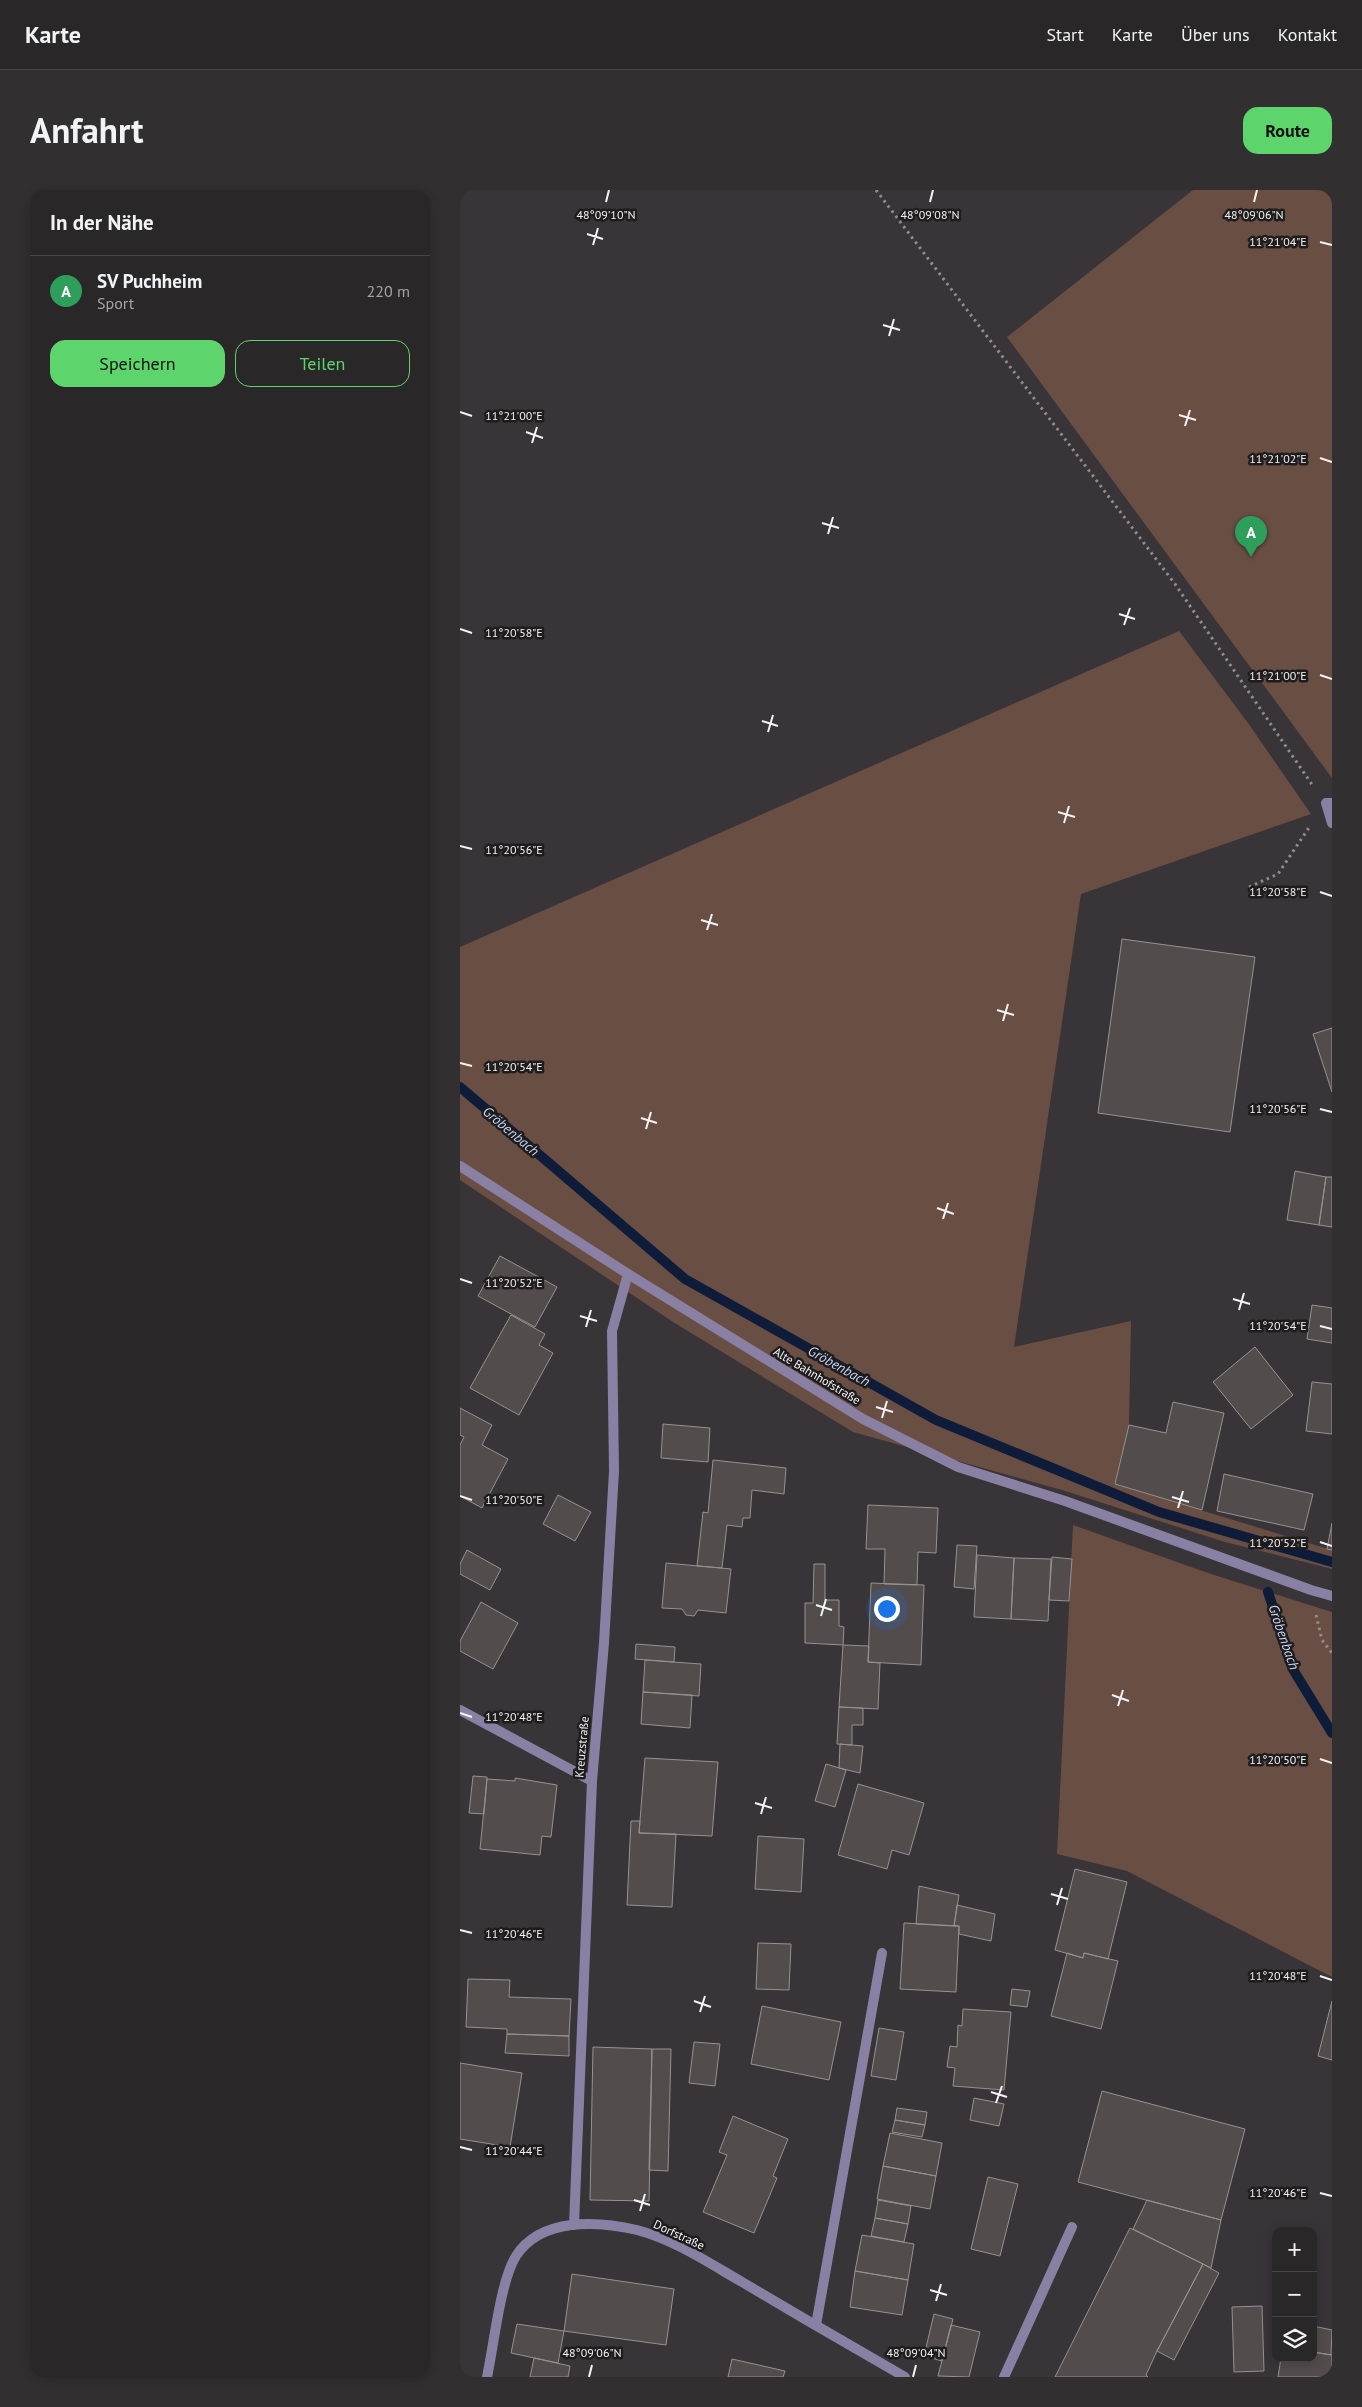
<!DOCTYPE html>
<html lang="de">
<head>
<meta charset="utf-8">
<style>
  :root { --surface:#2a2729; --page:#322f31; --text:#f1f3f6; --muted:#a5a5a8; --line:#464446; --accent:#5dd56c }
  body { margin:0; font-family:"PT Sans",sans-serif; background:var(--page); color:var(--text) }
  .controls { position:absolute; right:15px; bottom:15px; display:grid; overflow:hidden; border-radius:10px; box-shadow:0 2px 12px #0003 }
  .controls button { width:45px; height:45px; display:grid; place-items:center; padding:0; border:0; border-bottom:1px solid var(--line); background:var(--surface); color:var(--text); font:25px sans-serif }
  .you { position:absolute; left:426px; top:1418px; width:18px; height:18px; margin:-12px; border:4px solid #fff; border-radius:50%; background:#1a73e8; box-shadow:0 0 0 8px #1a73e833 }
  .badge { display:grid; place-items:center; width:32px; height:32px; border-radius:50%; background:var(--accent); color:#fff; font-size:16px; font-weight:700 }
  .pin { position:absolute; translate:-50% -41px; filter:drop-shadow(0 1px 2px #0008) }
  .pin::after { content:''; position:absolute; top:26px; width:18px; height:15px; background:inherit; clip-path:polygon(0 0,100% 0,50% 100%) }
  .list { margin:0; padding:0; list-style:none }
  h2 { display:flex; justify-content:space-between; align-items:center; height:65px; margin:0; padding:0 20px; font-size:21px }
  h2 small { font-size:16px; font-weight:400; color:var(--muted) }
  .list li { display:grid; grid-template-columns:32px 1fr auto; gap:15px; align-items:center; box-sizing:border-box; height:70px; padding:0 20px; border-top:1px solid var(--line) }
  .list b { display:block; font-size:19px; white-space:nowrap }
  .list p { margin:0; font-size:16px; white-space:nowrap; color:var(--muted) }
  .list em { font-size:16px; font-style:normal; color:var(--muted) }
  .actions { display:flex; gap:10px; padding:15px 20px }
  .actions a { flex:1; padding:11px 0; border:1px solid var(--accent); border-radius:15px; text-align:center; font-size:18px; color:var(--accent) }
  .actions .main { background:var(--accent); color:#111 }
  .icon { flex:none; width:28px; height:28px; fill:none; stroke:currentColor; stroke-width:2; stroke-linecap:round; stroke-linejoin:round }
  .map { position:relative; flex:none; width:872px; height:2187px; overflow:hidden; border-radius:15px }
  header { display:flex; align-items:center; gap:30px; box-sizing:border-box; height:70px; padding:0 25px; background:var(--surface); border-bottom:1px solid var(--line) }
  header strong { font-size:24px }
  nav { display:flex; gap:28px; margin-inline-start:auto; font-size:18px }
  .intro { display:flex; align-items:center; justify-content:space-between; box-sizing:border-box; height:120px; padding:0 30px }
  h1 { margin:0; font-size:35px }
  .button { padding:12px 22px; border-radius:15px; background:var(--accent); color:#111; font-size:18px; font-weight:700 }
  main { display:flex; gap:30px; padding:0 30px }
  aside { flex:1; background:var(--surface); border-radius:15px; box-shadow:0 2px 12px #0003 }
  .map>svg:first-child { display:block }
  .green { fill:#694e44 }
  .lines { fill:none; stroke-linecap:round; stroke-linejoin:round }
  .stream { stroke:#0f1c39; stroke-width:10 }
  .building { fill:#524c4d; stroke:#979292 }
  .path { stroke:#8f8c8e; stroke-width:3; stroke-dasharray:2.5 4; stroke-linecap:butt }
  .lane { stroke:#8a80a3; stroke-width:10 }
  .street { stroke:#8a80a3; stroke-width:10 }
  .ticks { fill:none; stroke:#f5f2f4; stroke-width:2 }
  .labels { text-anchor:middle; stroke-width:5; stroke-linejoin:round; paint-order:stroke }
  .street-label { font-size:12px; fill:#f5f2f4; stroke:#1e1c1d }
  .water-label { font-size:14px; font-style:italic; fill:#c3d5f8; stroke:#1e1c1d }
  .ticks-label { font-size:12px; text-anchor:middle; fill:#f5f2f4; stroke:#1e1c1d; stroke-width:5; stroke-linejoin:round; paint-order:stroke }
</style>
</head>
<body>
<header>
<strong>Karte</strong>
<nav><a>Start</a><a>Karte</a><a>Über uns</a><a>Kontakt</a></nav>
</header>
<div class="intro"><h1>Anfahrt</h1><a class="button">Route</a></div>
<main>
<aside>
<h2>In der Nähe<small></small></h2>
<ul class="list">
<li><span class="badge" style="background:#2e9e5b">A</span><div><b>SV Puchheim</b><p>Sport</p></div><em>220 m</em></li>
</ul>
<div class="actions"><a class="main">Speichern</a><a>Teilen</a></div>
</aside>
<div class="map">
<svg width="872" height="2187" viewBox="0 0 872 2187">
  <rect width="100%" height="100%" fill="#383437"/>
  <!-- green -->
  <path class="green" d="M733,0H872V588L547,147Z
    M719,441L788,533L851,624L621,704L554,1157L671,1131L669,1235L655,1294L872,1360V1379L765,1352L602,1300L393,1242L213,1132L0,990V757Z
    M613,1335L748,1383L872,1422V1787L667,1681L597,1664Z"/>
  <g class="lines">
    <!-- stream -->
    <path class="stream" d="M0,897L225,1089L476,1230L699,1322L872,1372
      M808,1402L834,1481L872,1543"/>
  </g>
  <!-- building -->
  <path class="building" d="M662,749L795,767L770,942L638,923Z
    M872,838V902L853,844Z
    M835,981L866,987L859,1035L827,1030Z
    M866,987H872V1037L859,1035Z
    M40,1066L97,1097L75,1137L18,1106Z
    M852,1115L872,1118V1153L847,1149Z
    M51,1125L85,1144L79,1155L93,1163L59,1225L10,1198Z
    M795,1157L833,1205L791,1239L753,1192Z
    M852,1192L872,1194V1244L846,1241Z
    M713,1212L764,1223L742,1320L655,1294L669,1235L706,1243Z
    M0,1218L32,1235L22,1255L48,1269L22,1318L0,1306V1255L4,1247L0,1245Z
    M203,1234L250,1238L248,1272L201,1268Z
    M253,1270L326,1278L324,1304L292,1300L290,1328H283L282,1337L267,1335L262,1378L237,1376L243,1322L248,1323Z
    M764,1284L853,1304L844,1340L757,1321Z
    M98,1305L131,1322L115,1351L83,1334Z
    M408,1315L478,1318L476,1363L458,1362L457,1395L424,1394L425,1359H406Z
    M872,1333V1360L867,1359Z
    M497,1355L517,1356L514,1399L494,1397Z
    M7,1360L41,1379L30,1400L0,1384V1374Z
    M517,1365L554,1368L551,1429L514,1427Z
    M592,1367L612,1369L609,1411L589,1410Z
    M554,1368L591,1369L588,1431L551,1429Z
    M206,1373L271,1379L266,1423L238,1420L234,1426L226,1425L222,1419L202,1418Z
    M354,1374H365V1410H379V1436L384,1437L383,1455L345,1453V1413H353Z
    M411,1393L464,1395L461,1475L408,1472Z
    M21,1412L58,1433L33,1479L0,1461V1451Z
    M176,1454L215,1457L214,1472L175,1469Z
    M383,1455L409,1456L408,1472L420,1473L418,1519L379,1517Z
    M185,1470L241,1474L239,1506L183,1502Z
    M183,1502L232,1505L230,1538L181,1534Z
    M379,1517L403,1518V1535H392V1555L377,1554Z
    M380,1554L403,1556L400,1583L379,1578Z
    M185,1568L258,1572L252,1646L179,1643Z
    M366,1574L386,1580L375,1617L355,1611Z
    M13,1586L27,1587L24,1624L9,1623Z
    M55,1588L97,1595L91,1647L82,1646L80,1665L20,1659L27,1589L55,1591Z
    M398,1594L464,1613L449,1665L432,1660L427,1679L378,1665Z
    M171,1631H180L179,1643L216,1644L212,1717L167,1715Z
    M298,1646L344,1649L341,1702L295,1699Z
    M615,1679L667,1692L648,1769L624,1763L623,1768L595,1760Z
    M459,1696L499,1705L494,1736L456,1734Z
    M497,1715L535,1724L531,1751L499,1744V1736H494Z
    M444,1733L499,1736L496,1802L440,1799Z
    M298,1753L331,1754L329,1800L296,1799Z
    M607,1763L623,1768L624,1763L658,1771L641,1839L591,1826Z
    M8,1789L50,1790L49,1807L111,1809L109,1846L47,1844V1839L6,1837Z
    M552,1799L570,1801L567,1817L550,1815Z
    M872,1811V1870L858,1866Z
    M302,1816L381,1832L369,1890L291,1874Z
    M503,1819L551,1822L544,1900L493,1896L495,1878L487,1877L490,1856L497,1857L498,1835L502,1836Z
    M419,1838L444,1842L436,1890L411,1886Z
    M47,1844L109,1846V1866L45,1863Z
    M234,1852L260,1854L255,1896L229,1893Z
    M133,1857L192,1859L189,2011L130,2010Z
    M192,1859H211L208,1981L189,1980Z
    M0,1873L62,1883L50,1957L0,1949Z
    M642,1901L785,1939L761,2030L618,1992Z
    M514,1908L544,1914L539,1936L510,1930Z
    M437,1918L467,1922L465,1935L435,1930Z
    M273,1926L328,1949L313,1986L317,1988L294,2043L243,2022L267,1965L259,1962Z
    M435,1930L465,1935L462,1947L432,1942Z
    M430,1943L482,1953L476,1986L423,1976Z
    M423,1976L476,1986L470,2019L417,2009Z
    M528,1987L558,1994L540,2066L511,2059Z
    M418,2010L451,2016L448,2034L415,2028Z
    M687,2010L761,2030L751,2078L673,2039Z
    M415,2028L448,2034L444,2052L411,2046Z
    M670,2038L743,2074L697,2161L686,2185L688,2187H595Z
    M402,2045L454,2054L448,2090L395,2081Z
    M743,2074L759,2083L714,2170L697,2161Z
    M395,2081L448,2090L442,2125L390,2117Z
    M112,2084L214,2099L206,2155L104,2141Z
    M802,2116L804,2181L774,2182L772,2117Z
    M474,2124L493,2129L482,2171L464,2166Z
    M57,2134L104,2141L98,2173L51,2163Z
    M491,2135L520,2142L509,2187L478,2186Z
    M853,2136L872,2140L871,2165L853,2162Z
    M853,2162L872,2165V2187H818L821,2168H853Z
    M74,2168L110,2176L108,2187H70Z
    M272,2169L325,2181L323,2187H268Z"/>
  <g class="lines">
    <!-- path -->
    <path class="path" d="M416,0L715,394L853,596
      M789,697L818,684L850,636
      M856,1425L862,1450L872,1463"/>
    <!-- lane -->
    <path class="lane" d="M872,613H866L872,633
      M356,2135L422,1763
      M544,2187L612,2037"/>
    <!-- street -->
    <path class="street" d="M0,976L168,1084L403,1229L498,1277L605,1311L851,1400L872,1406
      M0,1520L132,1591
      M114,2035L132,1591L144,1453L154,1281L152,1141L168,1084
      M27,2187C34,2155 40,2092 56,2066C81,2027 138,2031 177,2040C215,2050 249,2073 282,2092C336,2124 391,2156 445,2187"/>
  </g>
  <!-- ticks -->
  <path class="ticks" d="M146,12L149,0M470,12L473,0M794,12L797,0M127,44L143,49M860,52L872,55M133,55L138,38M423,135L440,140M429,146L434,129M0,222L12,226M719,225L736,230M725,236L730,220M66,242L83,248M72,253L77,237M860,268L872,272M362,333L379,338M368,344L373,327M659,424L675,429M664,435L670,418M0,439L12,443M860,485L872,489M302,531L318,536M308,542L313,525M598,622L615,627M604,633L609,616M0,656L12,659M860,702L872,706M241,730L258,735M247,740L252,724M537,820L554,825M543,831L548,814M0,873L12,876M860,919L872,922M181,928L197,933M186,939L191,922M477,1018L494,1024M483,1029L488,1013M0,1089L12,1093M773,1109L790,1114M779,1120L784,1103M120,1126L137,1131M860,1136L872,1139M126,1137L131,1120M416,1217L433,1222M422,1228L427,1211M0,1306L12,1310M712,1307L729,1312M718,1318L723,1301M860,1352L872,1356M356,1415L372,1420M361,1426L366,1409M652,1505L669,1511M658,1516L663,1500M0,1523L12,1527M860,1569L872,1573M295,1613L312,1618M301,1624L306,1607M591,1704L608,1709M597,1715L602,1698M0,1740L12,1743M860,1786L872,1790M234,1811L251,1817M240,1822L245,1806M531,1902L547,1907M536,1913L542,1896M0,1957L12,1960M860,2003L872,2006M174,2010L190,2015M180,2021L185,2004M470,2100L487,2105M476,2111L481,2094M129,2187L132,2175M453,2187L456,2175"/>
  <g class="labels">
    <!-- street labels -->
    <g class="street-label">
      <text transform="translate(357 1186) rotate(31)" y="4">Alte Bahnhofstraße</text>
      <text transform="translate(122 1557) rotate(-85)" y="4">Kreuzstraße</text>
      <text transform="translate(219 2045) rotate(25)" y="4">Dorfstraße</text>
    </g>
    <!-- water labels -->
    <g class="water-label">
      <text transform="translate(51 941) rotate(40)" y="5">Gröbenbach</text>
      <text transform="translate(379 1176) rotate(29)" y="5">Gröbenbach</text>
      <text transform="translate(824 1447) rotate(71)" y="5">Gröbenbach</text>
    </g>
  </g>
  <g class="ticks-label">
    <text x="146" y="29">48°09'10"N</text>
    <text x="470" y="29">48°09'08"N</text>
    <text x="794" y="29">48°09'06"N</text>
    <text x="818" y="56">11°21'04"E</text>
    <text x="54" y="230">11°21'00"E</text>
    <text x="818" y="273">11°21'02"E</text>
    <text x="54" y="447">11°20'58"E</text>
    <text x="818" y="490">11°21'00"E</text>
    <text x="54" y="664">11°20'56"E</text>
    <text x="818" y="706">11°20'58"E</text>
    <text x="54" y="881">11°20'54"E</text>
    <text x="818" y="923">11°20'56"E</text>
    <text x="54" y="1097">11°20'52"E</text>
    <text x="818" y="1140">11°20'54"E</text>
    <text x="54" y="1314">11°20'50"E</text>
    <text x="818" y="1357">11°20'52"E</text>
    <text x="54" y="1531">11°20'48"E</text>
    <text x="818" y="1574">11°20'50"E</text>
    <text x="54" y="1748">11°20'46"E</text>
    <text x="818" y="1790">11°20'48"E</text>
    <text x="54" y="1965">11°20'44"E</text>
    <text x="818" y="2007">11°20'46"E</text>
    <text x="132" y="2167">48°09'06"N</text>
    <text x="456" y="2167">48°09'04"N</text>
  </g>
</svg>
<div class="controls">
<button>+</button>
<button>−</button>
<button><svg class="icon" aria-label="layers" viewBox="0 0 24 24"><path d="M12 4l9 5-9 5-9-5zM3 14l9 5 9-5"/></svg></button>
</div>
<div class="you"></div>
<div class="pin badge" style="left:791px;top:367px;background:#2e9e5b">A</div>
</div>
</main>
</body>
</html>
